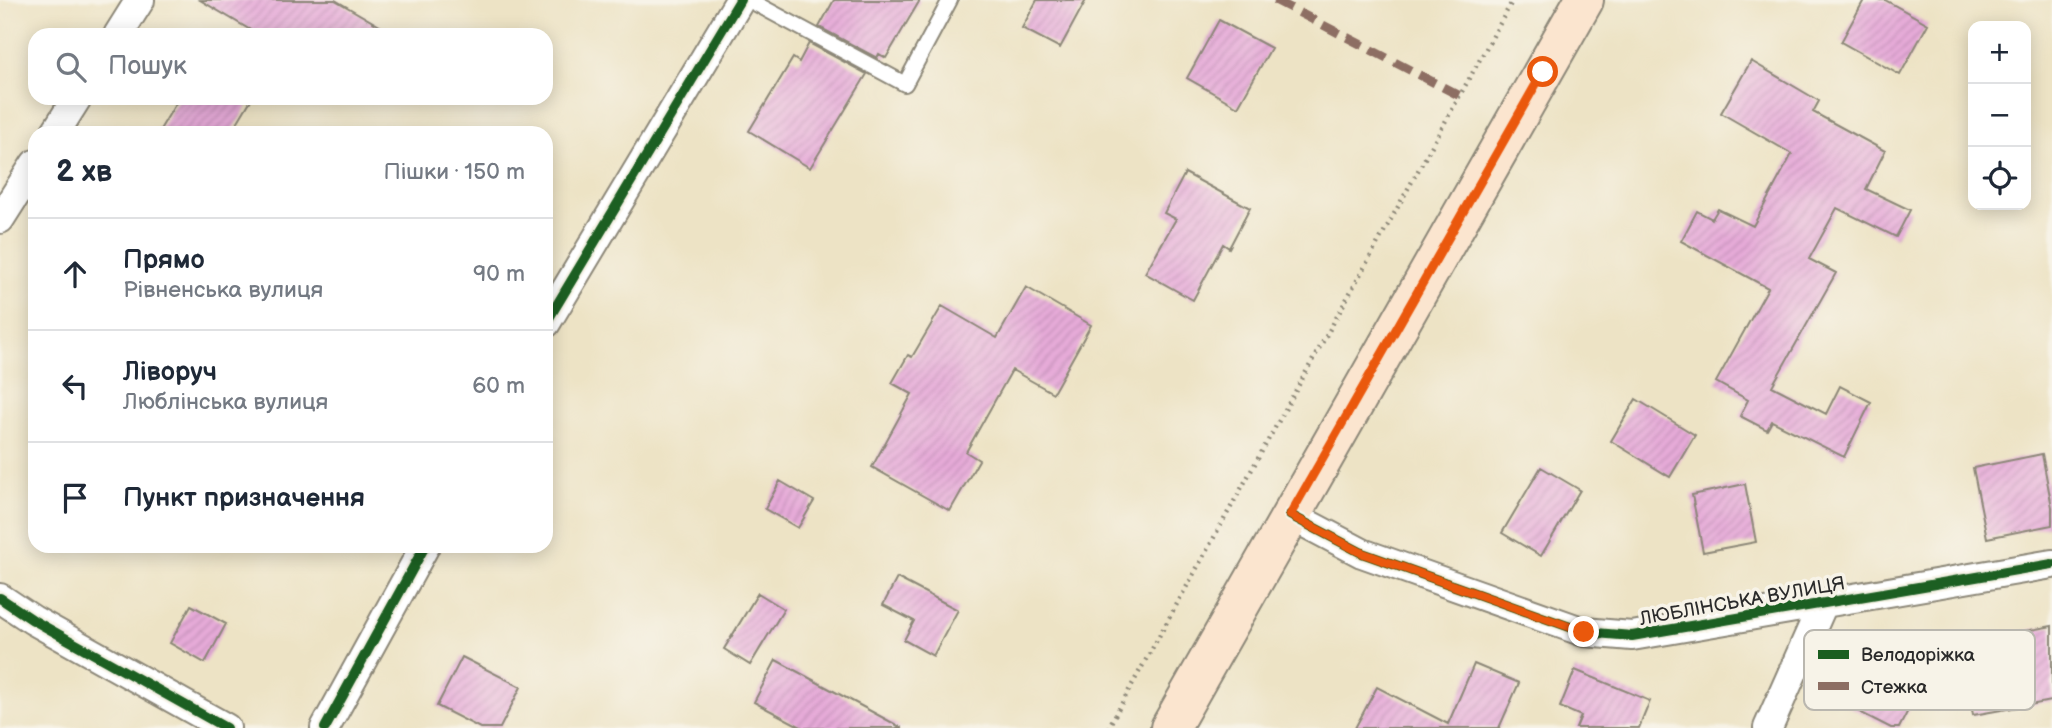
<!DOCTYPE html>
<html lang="uk">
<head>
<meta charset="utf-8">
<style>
  :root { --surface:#fff; --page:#f2f2f3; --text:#1f2937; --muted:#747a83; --line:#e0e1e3 }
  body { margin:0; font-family:"Balsamiq Sans",sans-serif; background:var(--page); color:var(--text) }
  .controls { position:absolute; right:21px; top:21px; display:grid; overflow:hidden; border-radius:14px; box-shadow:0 4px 18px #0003 }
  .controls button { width:63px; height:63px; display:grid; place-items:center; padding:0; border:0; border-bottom:2px solid var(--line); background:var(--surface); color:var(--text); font:35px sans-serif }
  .stop { position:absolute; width:21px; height:21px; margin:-16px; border:5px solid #ea580c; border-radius:50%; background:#fff }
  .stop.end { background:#ea580c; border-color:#fff; box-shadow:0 2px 7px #0008 }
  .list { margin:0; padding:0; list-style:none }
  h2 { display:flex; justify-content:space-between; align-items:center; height:91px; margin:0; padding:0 28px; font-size:30px }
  h2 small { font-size:23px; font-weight:400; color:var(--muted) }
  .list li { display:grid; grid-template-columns:46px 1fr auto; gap:21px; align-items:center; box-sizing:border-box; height:112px; padding:0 28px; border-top:2px solid var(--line) }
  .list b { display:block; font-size:26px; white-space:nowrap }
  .list p { margin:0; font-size:23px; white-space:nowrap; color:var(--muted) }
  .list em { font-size:23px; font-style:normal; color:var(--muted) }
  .icon { flex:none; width:38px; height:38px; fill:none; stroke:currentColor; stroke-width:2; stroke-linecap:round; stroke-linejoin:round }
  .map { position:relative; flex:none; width:2052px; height:728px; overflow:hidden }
  .search { position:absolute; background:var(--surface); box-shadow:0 4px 18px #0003; left:28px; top:28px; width:525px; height:77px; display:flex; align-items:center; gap:18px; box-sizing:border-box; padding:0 24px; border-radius:21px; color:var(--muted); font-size:26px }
  .panel { position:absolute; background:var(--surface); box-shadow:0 4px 18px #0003; left:28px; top:126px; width:525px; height:427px; border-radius:21px }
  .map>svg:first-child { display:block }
  .building { fill:url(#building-hatch) }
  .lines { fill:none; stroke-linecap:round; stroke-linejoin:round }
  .service-casing { stroke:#8c8778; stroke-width:18 }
  .minor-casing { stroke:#8c8778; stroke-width:32 }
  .secondary-casing { stroke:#8c8778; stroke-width:42 }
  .path { stroke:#8c8778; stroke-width:4.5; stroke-dasharray:2 5; stroke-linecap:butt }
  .service { stroke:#fff; stroke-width:14 }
  .minor { stroke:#fff; stroke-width:28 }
  .secondary { stroke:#fbe5cf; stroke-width:38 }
  .quiet { stroke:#8d6e63; stroke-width:9; stroke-dasharray:18 9; stroke-linecap:butt }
  .cycleway-casing { stroke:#f7f3e8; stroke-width:15 }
  .cycleway { stroke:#1b5e20; stroke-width:10 }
  .route { stroke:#ea580c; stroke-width:9 }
  .labels { text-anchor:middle; stroke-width:7; stroke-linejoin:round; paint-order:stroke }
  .street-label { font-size:19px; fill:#2b2b2b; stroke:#f7f3e8 }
  .key { fill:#f7f3e8; stroke:#bab7af; stroke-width:2 }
  .key-label { font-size:19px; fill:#2b2b2b }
</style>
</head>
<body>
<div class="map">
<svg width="2052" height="728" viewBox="0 0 2052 728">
  <defs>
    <pattern id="building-hatch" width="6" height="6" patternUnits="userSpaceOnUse" patternTransform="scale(1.75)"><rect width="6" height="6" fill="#e6aad8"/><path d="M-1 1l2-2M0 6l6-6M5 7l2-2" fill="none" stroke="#c592ba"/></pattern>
  </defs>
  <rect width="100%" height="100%" fill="#f7f3e8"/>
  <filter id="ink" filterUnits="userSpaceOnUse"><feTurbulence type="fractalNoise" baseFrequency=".0143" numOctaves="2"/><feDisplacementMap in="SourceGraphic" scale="14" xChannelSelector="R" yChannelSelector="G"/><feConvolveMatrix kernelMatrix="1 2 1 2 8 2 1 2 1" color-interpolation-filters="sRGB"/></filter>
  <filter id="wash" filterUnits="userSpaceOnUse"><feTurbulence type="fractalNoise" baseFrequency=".00686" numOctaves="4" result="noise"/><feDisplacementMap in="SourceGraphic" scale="28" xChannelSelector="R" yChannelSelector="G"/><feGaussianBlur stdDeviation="1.57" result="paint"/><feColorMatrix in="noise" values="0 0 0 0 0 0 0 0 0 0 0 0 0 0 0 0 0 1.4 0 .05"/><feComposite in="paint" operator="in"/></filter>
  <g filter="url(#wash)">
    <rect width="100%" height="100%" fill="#ede3c5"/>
    <g id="blocks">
      <!-- building -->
      <path class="building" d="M200,0H335L395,35H259Z
        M834,0H920L886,58L879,54L877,58L819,27Z
        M1037,0H1086L1060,48L1022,28Z
        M1864,0H1885L1928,24L1900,75L1841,42Z
        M1219,20L1271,48L1238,107L1187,78Z
        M809,43L867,74L810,168L749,131L793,58L799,62Z
        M1751,61L1819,101L1813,112L1885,151L1866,189L1910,210L1896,237L1837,208L1809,259L1836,273L1772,386L1826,414L1840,386L1871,402L1844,457L1772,421L1767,430L1740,416L1748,400L1716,382L1768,288L1681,241L1697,211L1712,219L1718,209L1753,226L1792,154L1721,113Z
        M179,98H252L231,133H158Z
        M1185,173L1250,208L1229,248L1223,244L1193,300L1145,273L1176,219L1164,213Z
        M1026,287L1091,325L1053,393L1012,370L966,452L979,460L950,511L872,467L912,394L892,383L908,355L912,357L942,306L997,338Z
        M1636,399L1695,435L1670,477L1611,441Z
        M2042,454L2052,507V525L1987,538L1973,468Z
        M1541,467L1580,490L1541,556L1502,533Z
        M780,481L814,501L798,528L765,509Z
        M1745,484L1756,542L1703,552L1692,495Z
        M897,578L958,610L933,656L904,640L914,621L883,605Z
        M758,593L784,609L750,665L724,649Z
        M191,605L226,624L205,663L170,643Z
        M2052,626V701L1973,715L1960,643Z
        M1862,640L1927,674L1899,728H1891L1832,698Z
        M462,657L521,687L500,728H480L437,706Z
        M776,660L902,728H803L754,702Z
        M1474,664L1519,683L1499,728H1355L1377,687L1448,724Z
        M1575,670L1650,701L1639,728H1576L1581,716L1560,707Z"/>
    </g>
  </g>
  <g filter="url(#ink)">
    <use href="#blocks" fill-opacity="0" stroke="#8c8778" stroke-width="2"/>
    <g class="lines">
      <!-- service casing -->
      <g class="service-casing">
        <path id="service" d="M749,0L905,84L950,0"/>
      </g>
      <!-- minor casing -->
      <g class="minor-casing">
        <path id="minor" d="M118,35L140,0
          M55,133L77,98
          M0,219L35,164
          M546,323L740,0
          M1290,515L1362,553L1584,632L1632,636L2052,564
          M0,598L33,620L226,728
          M325,728L425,546
          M1768,728L1823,604"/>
      </g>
      <!-- secondary casing -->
      <g class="secondary-casing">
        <path id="secondary" d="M1170,728L1584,0"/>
      </g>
      <!-- path -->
      <path class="path" d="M1108,728L1513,0"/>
      <!-- service -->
      <use href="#service" class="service"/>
      <!-- minor -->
      <use href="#minor" class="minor"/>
      <!-- secondary -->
      <use href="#secondary" class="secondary"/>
      <!-- quiet -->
      <path class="quiet" d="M1275,0L1460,96"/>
      <!-- cycleway casing -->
      <g class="cycleway-casing">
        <path id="cycleway" d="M546,323L740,0
          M1290,515L1362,553L1584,632L1632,636L2052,564
          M0,598L33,620L226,728
          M325,728L425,546"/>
      </g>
      <!-- cycleway -->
      <use href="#cycleway" class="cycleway"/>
    </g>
  </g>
  <g class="lines" filter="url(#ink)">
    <!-- route -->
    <path class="route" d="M1543,72L1290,515L1362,553L1584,632"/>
  </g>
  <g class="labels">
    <!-- street labels -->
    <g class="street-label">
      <text transform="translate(1742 600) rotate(-10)" y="7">ЛЮБЛІНСЬКА ВУЛИЦЯ</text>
    </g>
  </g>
  <!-- legend -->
  <rect x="1804" y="630" width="231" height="80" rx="10" class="key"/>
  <rect x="1818" y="650" width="31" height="9" fill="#1b5e20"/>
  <rect x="1818" y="682" width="31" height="8" fill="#8d6e63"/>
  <g class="key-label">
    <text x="1861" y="661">Велодоріжка</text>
    <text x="1861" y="693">Стежка</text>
  </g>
</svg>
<div class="controls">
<button>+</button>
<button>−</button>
<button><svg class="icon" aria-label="locate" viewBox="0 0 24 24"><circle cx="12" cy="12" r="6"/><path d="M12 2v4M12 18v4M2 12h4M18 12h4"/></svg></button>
</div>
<div class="stop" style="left:1543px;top:72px"></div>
<div class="stop end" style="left:1584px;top:632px"></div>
<div class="search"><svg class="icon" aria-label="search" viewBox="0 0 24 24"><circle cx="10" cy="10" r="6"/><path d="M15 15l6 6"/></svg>Пошук</div>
<section class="panel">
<h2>2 хв<small>Пішки · 150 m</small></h2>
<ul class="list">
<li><svg class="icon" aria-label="ahead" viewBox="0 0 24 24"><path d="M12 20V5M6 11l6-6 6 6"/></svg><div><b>Прямо</b><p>Рівненська вулиця</p></div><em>90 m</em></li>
<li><svg class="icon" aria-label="left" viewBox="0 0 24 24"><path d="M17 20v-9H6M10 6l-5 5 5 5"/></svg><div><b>Ліворуч</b><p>Люблінська вулиця</p></div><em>60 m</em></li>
<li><svg class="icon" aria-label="arrive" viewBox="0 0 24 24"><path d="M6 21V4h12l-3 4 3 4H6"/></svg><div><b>Пункт призначення</b></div></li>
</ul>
</section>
</div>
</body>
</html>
